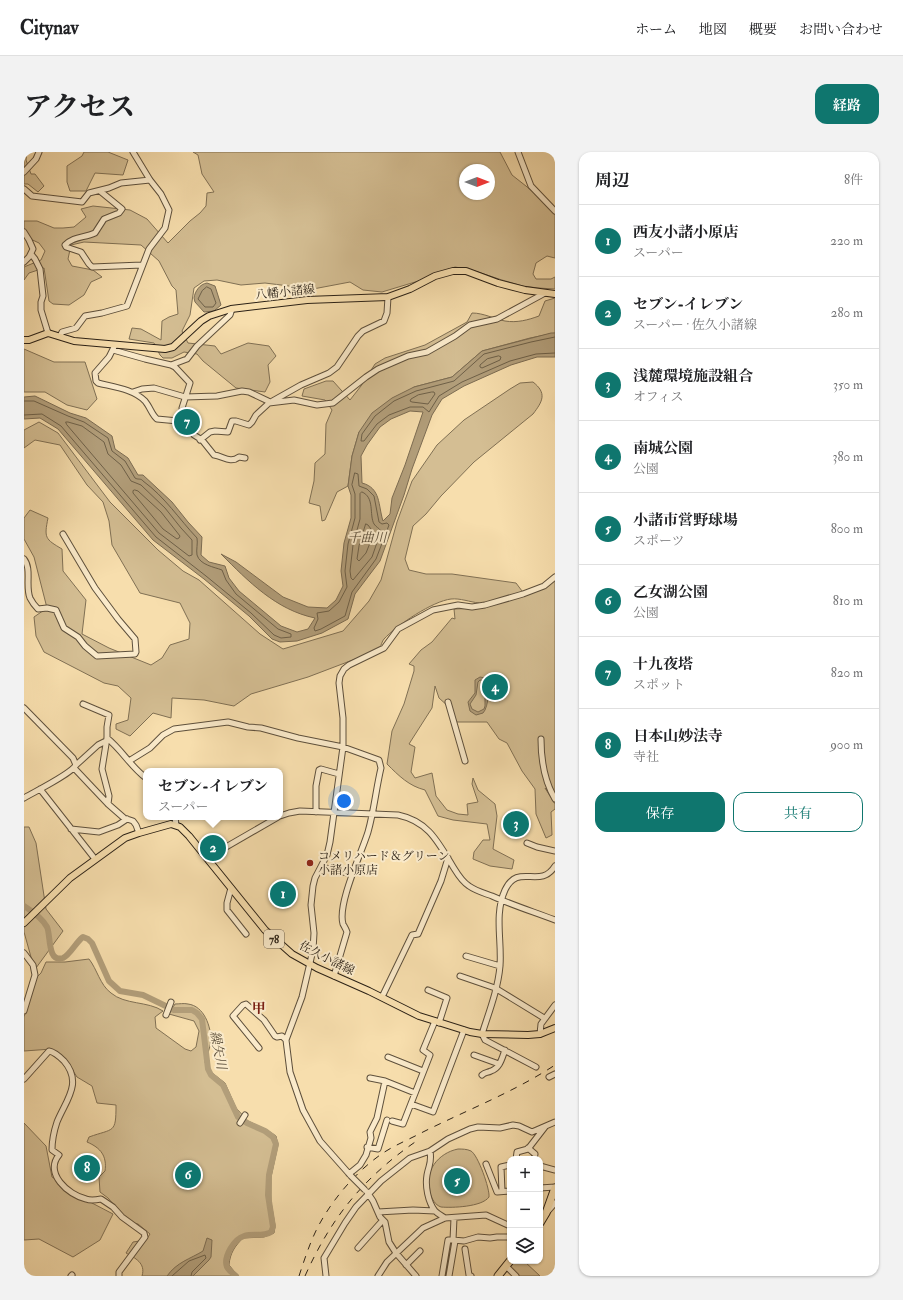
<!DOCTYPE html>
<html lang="ja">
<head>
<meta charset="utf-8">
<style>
  :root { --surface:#fff; --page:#f2f2f2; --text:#202124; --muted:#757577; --line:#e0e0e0; --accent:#0f766e }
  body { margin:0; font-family:"IM FELL Double Pica","Noto Serif JP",serif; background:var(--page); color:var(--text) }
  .controls { position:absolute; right:12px; bottom:12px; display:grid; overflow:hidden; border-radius:8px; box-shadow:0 1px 3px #0004 }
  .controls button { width:36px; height:36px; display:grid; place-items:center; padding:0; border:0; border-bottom:1px solid var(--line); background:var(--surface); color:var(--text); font:20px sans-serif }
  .compass { position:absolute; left:435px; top:12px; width:36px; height:36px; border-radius:50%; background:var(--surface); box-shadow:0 1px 3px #0004; rotate:90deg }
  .you { position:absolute; left:320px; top:649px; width:14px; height:14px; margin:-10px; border:3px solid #fff; border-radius:50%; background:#1a73e8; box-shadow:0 0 0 6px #1a73e833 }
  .badge { display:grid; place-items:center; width:26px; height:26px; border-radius:50%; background:var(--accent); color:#fff; font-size:13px; font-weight:700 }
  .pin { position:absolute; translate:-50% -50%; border:2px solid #fff; box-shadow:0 1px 4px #0006 }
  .popup { position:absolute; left:119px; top:616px; width:140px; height:52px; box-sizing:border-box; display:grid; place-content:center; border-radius:8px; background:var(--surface); filter:drop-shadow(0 1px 3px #0005); font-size:13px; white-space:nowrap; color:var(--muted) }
  .popup b { font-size:15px; color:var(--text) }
  .popup::after { content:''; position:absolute; left:50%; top:100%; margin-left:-8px; border:8px solid transparent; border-top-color:var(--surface) }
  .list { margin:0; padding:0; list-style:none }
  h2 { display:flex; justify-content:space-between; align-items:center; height:52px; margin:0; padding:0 16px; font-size:17px }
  h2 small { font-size:13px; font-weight:400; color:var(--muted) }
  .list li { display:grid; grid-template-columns:26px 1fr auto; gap:12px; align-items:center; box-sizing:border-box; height:72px; padding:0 16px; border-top:1px solid var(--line) }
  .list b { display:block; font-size:15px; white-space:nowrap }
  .list p { margin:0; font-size:13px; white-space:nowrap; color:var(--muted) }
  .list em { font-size:13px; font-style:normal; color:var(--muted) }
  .actions { display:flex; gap:8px; padding:12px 16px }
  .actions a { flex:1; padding:9px 0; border:1px solid var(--accent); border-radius:12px; text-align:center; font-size:14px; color:var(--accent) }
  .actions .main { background:var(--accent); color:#fff }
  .icon { flex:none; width:22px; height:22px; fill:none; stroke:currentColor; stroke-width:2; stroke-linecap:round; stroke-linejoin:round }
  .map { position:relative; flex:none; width:531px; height:1124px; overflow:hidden; border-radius:12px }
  header { display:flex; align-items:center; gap:24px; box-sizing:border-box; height:56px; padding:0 20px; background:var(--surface); border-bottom:1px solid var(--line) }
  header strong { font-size:19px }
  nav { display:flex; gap:22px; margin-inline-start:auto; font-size:14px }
  .intro { display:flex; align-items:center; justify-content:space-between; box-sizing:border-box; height:96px; padding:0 24px }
  h1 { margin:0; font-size:28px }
  .button { padding:10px 18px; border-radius:12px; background:var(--accent); color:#fff; font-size:14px; font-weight:700 }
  main { display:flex; gap:24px; padding:0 24px }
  aside { flex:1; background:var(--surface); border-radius:12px; box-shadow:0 1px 3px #0004 }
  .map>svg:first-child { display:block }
  .green { fill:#d4be93; stroke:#807054; fill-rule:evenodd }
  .water { fill:#b29e7a; stroke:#7c6c52; fill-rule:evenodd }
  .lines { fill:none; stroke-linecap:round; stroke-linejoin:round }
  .shore { stroke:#6e6048; stroke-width:1 }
  .river { stroke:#b29e7a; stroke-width:6 }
  .minor-casing { stroke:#5e503c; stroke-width:7 }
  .major-casing { stroke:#2b2116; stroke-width:8 }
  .highway-casing { stroke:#2b2116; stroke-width:9 }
  .minor { stroke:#faeaca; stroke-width:5 }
  .major { stroke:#f7dead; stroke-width:6 }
  .highway { stroke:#f7dead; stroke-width:7 }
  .rail { stroke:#2b2116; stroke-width:1; stroke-dasharray:7 7; stroke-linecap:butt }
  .minor-bridge-casing { stroke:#5e503c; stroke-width:7; stroke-linecap:butt }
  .minor-bridge { stroke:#faeaca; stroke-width:5 }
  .poi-dot { fill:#8f2418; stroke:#faeaca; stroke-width:1.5 }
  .labels { text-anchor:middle; stroke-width:4; stroke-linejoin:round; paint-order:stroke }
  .shield { fill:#faeaca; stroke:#695d4c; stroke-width:1 }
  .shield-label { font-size:11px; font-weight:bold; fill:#2b2116 }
  .street-label { font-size:12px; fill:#2b2116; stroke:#faeaca }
  .poi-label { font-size:12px; fill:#2b2116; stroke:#faeaca; text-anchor:start }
  .water-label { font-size:13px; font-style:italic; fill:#5a4d39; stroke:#faeaca }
  .quarter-label { font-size:14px; font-weight:bold; fill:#7a1f14; stroke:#faeaca }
</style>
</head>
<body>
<header>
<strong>Citynav</strong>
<nav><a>ホーム</a><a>地図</a><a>概要</a><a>お問い合わせ</a></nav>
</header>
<div class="intro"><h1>アクセス</h1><a class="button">経路</a></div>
<main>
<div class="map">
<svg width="531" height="1124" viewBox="0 0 531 1124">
  <rect width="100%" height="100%" fill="#f7dead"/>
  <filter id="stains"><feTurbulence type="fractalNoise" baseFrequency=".005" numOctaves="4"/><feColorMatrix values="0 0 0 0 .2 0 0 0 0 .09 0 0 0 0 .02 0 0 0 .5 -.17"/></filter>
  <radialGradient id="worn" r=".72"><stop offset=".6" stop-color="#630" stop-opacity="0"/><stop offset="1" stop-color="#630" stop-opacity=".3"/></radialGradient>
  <!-- green -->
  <path class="green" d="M0,0H3L2,8L7,22H11L20,34L14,40L4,32H0Z
    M60,0H84L104,8L99,23L71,21L62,39H46L43,30V14L58,4Z
    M169,0H476L488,23L531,57V106L523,104L512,111L509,122L512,127H527L531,125V137L514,136L499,134L478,128L448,118L431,115L401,127L358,140L339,138L326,130L289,137L241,131L217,133L193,128L180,129L170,136L166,163L158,179L164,191L191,194L197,202L224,191L245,194L252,204L244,213L246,230L241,240L212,236L179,209L173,202L160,200L148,206H139L136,203L130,191L105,187L108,176L117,177L137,188L138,169L145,165L154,162L152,138L148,134L135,109L117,93L60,90L47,93L44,107L48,114L69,118L78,125L67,130L60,143L45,153L29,152L25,149L20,116L5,121L0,128V115L17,108L21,99L15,91L0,84V69H13L30,76H39L50,75L62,65L57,57L69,54L106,58L123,67L144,91L166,69L176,61L182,54L183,41L190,40L178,22L174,3ZM441,18H465V42H441Z
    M531,146V181L506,186L458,199L428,225L390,235L335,280L328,304L324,334L313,340L301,368L298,369L296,354L285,351L290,329L291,311L301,302L302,272L308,258L301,248L278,244L280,237L302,229H309L326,248L337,234L351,212L361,206L401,193L443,170L448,161C460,161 470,167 481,169C493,171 504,168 515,164L521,149Z
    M0,197L30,210H61L73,247L63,258L43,253L21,240H0Z
    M509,230C523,241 519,249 509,262L450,310L417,344L402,362L389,374L381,407L385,418L402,422H428L492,431L501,443L531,428V647L521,636L531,652V657L527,660L528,683L522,686L512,662L511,637L498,619L483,591L475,587L463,570H429L425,555L415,546L411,534L408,556L385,592L391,595L387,620L391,626L408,621L412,644L423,658L434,662L444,663L443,652L454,650L448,632L449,626L454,638L471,652L473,664L469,697L490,708L488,717L466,714L449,707L450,700L459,688H466L463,672L429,668L414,664L401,638C385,634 375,624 363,612L368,579L380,552L390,519V514L385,512L397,498L408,490L428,466L431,467L430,457L455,456V451C446,450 436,446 427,447C409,449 373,473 360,487C358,489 357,494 355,498L284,525L227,542L210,554L180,548L148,546L147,566L129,561L106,584L92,577V572L104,568L107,546L94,534L80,531L20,500L12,484L10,465L23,456L10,405L0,387V366L6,358L24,366C20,386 21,387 38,397L39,419L62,448L58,482L85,496L127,513L138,506L146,493L165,487L166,471L156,451L116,441L88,393L85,369L79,350L63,333L36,293L11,288L0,296V278L15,270L34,281L86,350L134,398L159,419L175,428L236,482L259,497L319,479L345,449L357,428L373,370L388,329L413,293L440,268L486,237L496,231Z
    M0,675H5L12,691L22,757L39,779L12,816L7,805L0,780Z
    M65,807C73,817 76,833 87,841C101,853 124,849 139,859L131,865L132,876L161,897L167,899L172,895L175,879L170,869L145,862L151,852C155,852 160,851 164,852C180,854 187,874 187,889C186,896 183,903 181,910L185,921L187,920L201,931L212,956L224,969L243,978L252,984L254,993L247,1025V1050L251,1073L250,1081L240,1085L219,1086C211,1094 206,1101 205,1113L214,1124H118C122,1111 111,1106 102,1101L109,1090L122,1088L126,1082L114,1072L105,1070L84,1046L76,1040L75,1025L81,1019C83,1004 77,996 63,990L65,985C90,976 92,982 92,953L73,951L68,934L53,925L40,905L28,897L0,899V865L12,826L17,821L22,810H41Z
    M0,971L22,994L28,1025L68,1051L89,1062L76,1088L49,1105L15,1087L0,1088Z
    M434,997C438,997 443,997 447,999C454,1003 466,1037 465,1045C458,1055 428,1056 417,1055C411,1053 408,1047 406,1041C399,1020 414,1001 434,997Z
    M492,1109H500L516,1124H495L486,1115Z"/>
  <!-- water -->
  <path class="water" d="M183,131L191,134L197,153L190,159L180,160L171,150L170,146C171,139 176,132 183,131Z
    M527,181H531V205H513L487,213L440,234L418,247L408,263L388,317L380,343L356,409L331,442L324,467L298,481L273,489L256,490L248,487L225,464L180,427L129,388L34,277L16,266L0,267V245L11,244L46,261L62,266L88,284L91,297L104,306L114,323H119L148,350L164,370L178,385L177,403L185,410L201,414L205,426L215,439L257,474L273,480L284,477L291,466C252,458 224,429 197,402L212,410L259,445L284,455L303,456L312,448L319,434L317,419L320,391L327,366V343L324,334L328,304L335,280L348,261L368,246L390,235L428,225L458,199ZM386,259L399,260L381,313L368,346L366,362L359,369C354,353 357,336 338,331L337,304L343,293L356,275L367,267Z
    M456,525L461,526C466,532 465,555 459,561L452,563L446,559L444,550L451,541V528ZM456,528L461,530V554L460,557L454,560L448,557L446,552L452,543L454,530Z
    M183,1086L188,1088L187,1105L185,1108L169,1124H143C153,1110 166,1107 179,1099Z"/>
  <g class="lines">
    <!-- shore -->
    <path class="shore" d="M183,135L187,137L192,151L189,155H181L174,147L178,139Z
      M531,185L507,190L460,202L430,229L392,239L370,249L351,264L338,282L337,289H340L353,272L365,263L386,255H399L405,260L415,244L438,230L486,209L512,202L531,201
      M475,204L477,205L476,208L458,216L456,215V213L463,207Z
      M408,240H410L411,242L404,252L388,250L386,249L387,247L394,243Z
      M0,249H10L44,264L60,270L84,286L88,299L101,309L111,326C114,328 117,326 119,329C141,345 155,367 173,386C174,391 172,398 173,403C176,413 190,415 198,418L202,428L212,442L254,477L267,482V485L257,486L250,483L227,461L182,424L132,385L37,274L18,262L0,263
      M42,270H44L58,274L80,290L84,302L97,313L107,329L117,333L141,356L157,376L168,388V403L165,404L135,381L43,273Z
      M331,321L334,322L335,334L343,337L350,344L355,370L358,372L363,371L365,373L352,407L328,440L321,464L297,477L291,479L290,476L294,467L293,461L305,459L315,450L323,435L321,419L324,392L331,366V342L328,333Z
      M111,338L114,339L137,360L156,384L155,386L153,387L139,377L109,341V339Z
      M338,340C351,345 345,363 350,372C352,375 355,376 357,379L348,405L329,428L327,426L326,419L329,393L336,367V342Z
      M342,372L344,373L350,381L342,401L335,409L333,407L335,394Z
      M148,1124L165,1109L181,1103L182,1106L168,1120L167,1124"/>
    <!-- river -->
    <path class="river" d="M0,754C8,759 18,766 23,775C27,783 23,811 39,806C46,803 52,790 59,785L64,787L68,791L85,829L96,839L119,843L150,858H168L173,861L178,867L184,917L187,923L199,933L214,965L223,971L241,979L249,985L252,992L245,1023L244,1043L249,1075L247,1080C239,1085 229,1081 220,1084C210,1087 199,1105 203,1115C205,1119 209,1121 212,1124"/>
    <!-- minor casing -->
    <g class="minor-casing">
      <path id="minor" d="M494,0L507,34L531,59
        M0,20L12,7L15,0
        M0,37L8,44L58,50L65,41L85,36L97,31L126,28
        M76,39L98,57L95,61L80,67L71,81C60,86 50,84 41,93L42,95L57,100L65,112L68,115L118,113
        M0,80L5,88L9,97L5,105L0,110
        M7,102L11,107L16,117L19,144L17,150V158L24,181
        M36,184L38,180L52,176L61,164L78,161L103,154L125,97L141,76L145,58L137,42L126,28L109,0
        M91,193L85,205L71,221L72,229L74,231C90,235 109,237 121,249C126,255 128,263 133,267L154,269L161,272L170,283L178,288L190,303C199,304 206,312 215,305L221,306
        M89,198L121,207L147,213L151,215L166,231L158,256L161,272
        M147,213L163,207L173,194L206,163L208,157
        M109,240L118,237L130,236L161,245L193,244L218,239L225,240L244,249L245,251L270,248L293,253L309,251L342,225L354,217L384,204L403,200L431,184L446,173L473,167L521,141
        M176,288L186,280L191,279L204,280L208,269H212L225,273L228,270L232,263L245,251L277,233L305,221L313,215L334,184L339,179L360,169L363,161L364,145
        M0,407C8,417 1,434 6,446C8,450 11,454 14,457L23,456L32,458L40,476L54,485L61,494L73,504L111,502L112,500L111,487L94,467L71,436L39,382
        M424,550L441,609
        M59,552L85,563L83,575V586L78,617L85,644L84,652
        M0,556L49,606L52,613
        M83,586C98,598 107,615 122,626
        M517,587C517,607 521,630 531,647
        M105,609L126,596L139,583L150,577L204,570L224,575L237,576L274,586L319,595L355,608L357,616C352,637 350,659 344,680C338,700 313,752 319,772C320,774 322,777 323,780L310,824
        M50,616L84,652L100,666L109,669L112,673L115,681
        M16,637L71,707
        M0,646C10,640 47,622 52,613L74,593L82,589L83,587
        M292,660V634L295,618L297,617L315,622
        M256,664L265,661L276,659L374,663C403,669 413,688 428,713C433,721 437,729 445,734C452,739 460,741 468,744C488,753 510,760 531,768
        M151,665L152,673
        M47,677L75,680L94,673L103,667
        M503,691L513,695L531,699
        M183,706L254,665
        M297,715L328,722
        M207,736L203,751V758L222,782
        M0,801L9,813L11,823L0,859
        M442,804L476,814
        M436,824L471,836L520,866
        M404,838L423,846L415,871
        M358,845L388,783L394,782L417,729L424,706
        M142,863L147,850
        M516,882L517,872L531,853
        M235,896L209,864L219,853L222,852L240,868L251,884L253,885L258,884L262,888
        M450,903L475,912
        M364,905L399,919
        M512,915L461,888L458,882C465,860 474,837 476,814C478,789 470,762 481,738C494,710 516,738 531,714
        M458,923C461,920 463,921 467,919C476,916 478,906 481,898
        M525,925L531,922
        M346,926L361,929L391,941
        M0,927L25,899C31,900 36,905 40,909C59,931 42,948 33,970C30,979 28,988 28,998L35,1003C20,1021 44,1043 62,1047C67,1049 72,1048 77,1047L89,1055L98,1065L120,1081L121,1085L95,1120V1124
        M387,952L409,960L440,878
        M368,969L379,972L406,903L399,898L411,869
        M216,971L221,963
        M343,995L354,997L363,968
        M504,996L511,1002L510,1007
        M406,999C408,1011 405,1012 403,1023C401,1034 404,1050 411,1059C414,1062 418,1064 421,1066
        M492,1007L493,1000L504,997L521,975
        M462,1012L473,1040L486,1039
        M516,1014L531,1018
        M325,1022L336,1013L342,1003L347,986L346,980L353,966L361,929
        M327,1024L296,989L279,958L266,920L262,888L278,845L289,798L290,781L287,753L289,734L291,726L303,703L306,690L319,595V566L315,531L316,524L320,517L325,513L360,496L374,477L409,458L434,453L448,455L461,453L499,442L520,434L531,425
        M516,1036L531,1035
        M478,1039L477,1015L486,1013
        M343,1040L349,1049L356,1065L361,1070L365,1090L372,1101L392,1124
        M524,1059L531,1051
        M354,1060L389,1058L411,1059
        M429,1088L440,1089L454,1085L466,1086L473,1085H486
        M334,1096L359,1068
        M441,1097L445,1123L447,1124
        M382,1113L396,1099
        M482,1114L492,1124
        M47,1124L48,1123
        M302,1124L300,1106L321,1071L332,1055L357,1029L386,1006L406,999L424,987L446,977L454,975L476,976L489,973L495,974L508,980L531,970
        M354,1124L363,1110L399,1076L421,1066L462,1063L486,1074
        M418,1124L424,1088H429L430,1066
        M425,1124L431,1089"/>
    </g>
    <!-- major casing -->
    <g class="major-casing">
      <path id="major" d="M0,188H5L24,181L50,189L141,197L149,195L177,169L185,164L207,157L283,148L364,145L386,137L411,124L429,119H442L474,131L501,138L531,142
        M0,771L46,726L101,686L115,681L147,672L156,675L165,684L241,778L268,802L293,816L345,839L395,864L446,880L458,882L504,883L516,882L531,876"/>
    </g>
    <!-- highway casing -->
    <g class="highway-casing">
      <path id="highway" d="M516,1071L522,1061L531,1036
        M474,1124L486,1109"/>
    </g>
    <!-- minor -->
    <use href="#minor" class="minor"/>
    <!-- major -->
    <use href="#major" class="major"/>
    <!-- highway -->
    <use href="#highway" class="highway"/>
    <!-- rail -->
    <path class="rail" d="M275,1124C281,1106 287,1087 296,1071C311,1044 334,1018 359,1001C371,993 386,987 399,980C443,958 490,940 531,913
      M281,1124C308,1064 340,1025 394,988"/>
    <!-- minor-bridge casing -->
    <g class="minor-bridge-casing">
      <path id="minor-bridge" d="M327,1024L341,1038"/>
    </g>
    <!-- minor-bridge -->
    <use href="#minor-bridge" class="minor-bridge"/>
  </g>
  <!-- markers -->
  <circle class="poi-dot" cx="286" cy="711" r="4"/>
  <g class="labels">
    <!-- shield labels -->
    <rect class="shield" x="240" y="778" width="20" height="18" rx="3"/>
    <g class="shield-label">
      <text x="250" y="791">78</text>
    </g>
    <!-- street labels -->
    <g class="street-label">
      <text transform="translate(261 140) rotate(-6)" y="4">八幡小諸線</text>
      <text transform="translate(303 806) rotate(27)" y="4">佐久小諸線</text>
    </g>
    <!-- poi labels -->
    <g class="poi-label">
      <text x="294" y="708">コメリハード＆グリーン<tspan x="294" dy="14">小諸小原店</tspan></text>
    </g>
    <!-- water labels -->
    <g class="water-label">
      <text x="343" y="390">千曲川</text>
      <text transform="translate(195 898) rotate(79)" y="5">繰矢川</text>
    </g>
    <!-- quarter labels -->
    <g class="quarter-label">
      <text x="235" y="861">甲</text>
    </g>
  </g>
  <rect width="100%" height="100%" filter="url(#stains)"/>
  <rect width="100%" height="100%" fill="url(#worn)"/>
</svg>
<div class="controls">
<button>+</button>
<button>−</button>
<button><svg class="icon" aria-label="layers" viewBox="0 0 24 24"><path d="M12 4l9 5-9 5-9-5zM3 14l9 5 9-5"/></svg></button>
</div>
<svg class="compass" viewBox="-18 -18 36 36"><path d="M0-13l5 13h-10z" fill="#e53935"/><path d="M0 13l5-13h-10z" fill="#757577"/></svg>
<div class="you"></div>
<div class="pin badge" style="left:259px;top:742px">1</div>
<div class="pin badge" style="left:189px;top:696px">2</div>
<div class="popup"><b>セブン-イレブン</b>スーパー</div>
<div class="pin badge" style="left:492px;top:672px">3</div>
<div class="pin badge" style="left:471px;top:535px">4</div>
<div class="pin badge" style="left:433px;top:1029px">5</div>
<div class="pin badge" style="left:164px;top:1023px">6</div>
<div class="pin badge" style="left:163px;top:270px">7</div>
<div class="pin badge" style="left:63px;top:1016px">8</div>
</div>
<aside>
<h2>周辺<small>8件</small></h2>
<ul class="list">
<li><span class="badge">1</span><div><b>西友小諸小原店</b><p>スーパー</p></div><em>220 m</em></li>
<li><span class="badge">2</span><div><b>セブン-イレブン</b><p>スーパー · 佐久小諸線</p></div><em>280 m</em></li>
<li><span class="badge">3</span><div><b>浅麓環境施設組合</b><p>オフィス</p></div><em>350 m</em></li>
<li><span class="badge">4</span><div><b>南城公園</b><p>公園</p></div><em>380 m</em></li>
<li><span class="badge">5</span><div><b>小諸市営野球場</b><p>スポーツ</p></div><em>800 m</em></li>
<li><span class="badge">6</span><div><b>乙女湖公園</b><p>公園</p></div><em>810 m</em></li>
<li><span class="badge">7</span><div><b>十九夜塔</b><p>スポット</p></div><em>820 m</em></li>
<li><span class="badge">8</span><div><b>日本山妙法寺</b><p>寺社</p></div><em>900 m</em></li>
</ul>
<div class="actions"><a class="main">保存</a><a>共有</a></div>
</aside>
</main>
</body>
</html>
